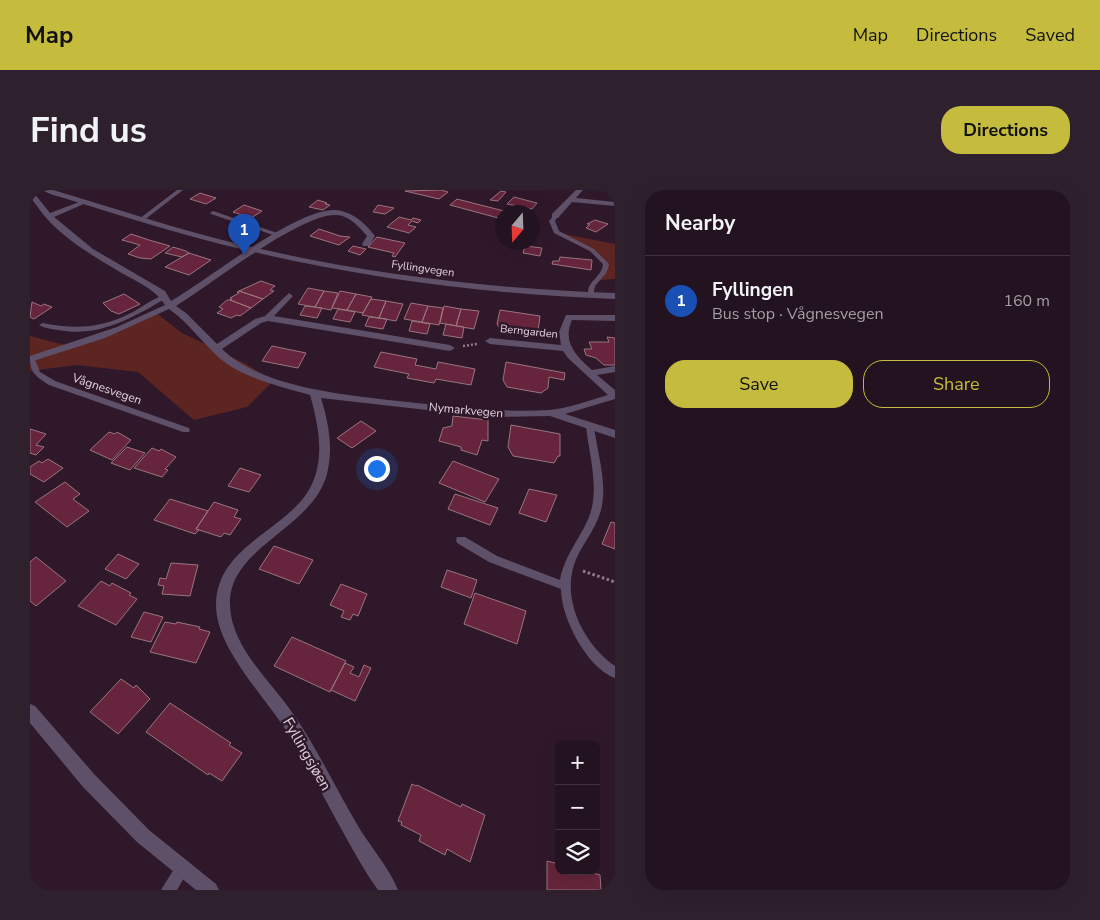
<!DOCTYPE html>
<html lang="en">
<head>
<meta charset="utf-8">
<style>
  :root { --surface:#231220; --page:#2f202d; --text:#f1f3f6; --muted:#a39ea5; --line:#40323e; --accent:#c5bc3d }
  body { margin:0; font-family:"Nunito Sans",sans-serif; background:var(--page); color:var(--text) }
  .controls { position:absolute; right:15px; bottom:15px; display:grid; overflow:hidden; border-radius:10px; box-shadow:0 5px 20px #0002 }
  .controls button { width:45px; height:45px; display:grid; place-items:center; padding:0; border:0; border-bottom:1px solid var(--line); background:var(--surface); color:var(--text); font:25px sans-serif }
  .compass { position:absolute; left:465px; top:15px; width:45px; height:45px; border-radius:50%; background:var(--surface); box-shadow:0 5px 20px #0002; rotate:199deg }
  .you { position:absolute; left:346px; top:278px; width:18px; height:18px; margin:-12px; border:4px solid #fff; border-radius:50%; background:#1a73e8; box-shadow:0 0 0 8px #1a73e833 }
  .badge { display:grid; place-items:center; width:32px; height:32px; border-radius:50%; background:var(--accent); color:#fff; font-size:16px; font-weight:700 }
  .pin { position:absolute; translate:-50% -41px; filter:drop-shadow(0 1px 2px #0008) }
  .pin::after { content:''; position:absolute; top:26px; width:18px; height:15px; background:inherit; clip-path:polygon(0 0,100% 0,50% 100%) }
  .list { margin:0; padding:0; list-style:none }
  h2 { display:flex; justify-content:space-between; align-items:center; height:65px; margin:0; padding:0 20px; font-size:21px }
  h2 small { font-size:16px; font-weight:400; color:var(--muted) }
  .list li { display:grid; grid-template-columns:32px 1fr auto; gap:15px; align-items:center; box-sizing:border-box; height:90px; padding:0 20px; border-top:1px solid var(--line) }
  .list b { display:block; font-size:19px; white-space:nowrap }
  .list p { margin:0; font-size:16px; white-space:nowrap; color:var(--muted) }
  .list em { font-size:16px; font-style:normal; color:var(--muted) }
  .actions { display:flex; gap:10px; padding:15px 20px }
  .actions a { flex:1; padding:11px 0; border:1px solid var(--accent); border-radius:20px; text-align:center; font-size:18px; color:var(--accent) }
  .actions .main { background:var(--accent); color:#111 }
  .icon { flex:none; width:28px; height:28px; fill:none; stroke:currentColor; stroke-width:2; stroke-linecap:round; stroke-linejoin:round }
  .map { position:relative; flex:none; width:585px; height:700px; overflow:hidden; border-radius:20px }
  header { display:flex; align-items:center; gap:30px; box-sizing:border-box; height:70px; padding:0 25px; background:var(--accent); color:#111 }
  header strong { font-size:24px }
  nav { display:flex; gap:28px; margin-inline-start:auto; font-size:18px }
  .intro { display:flex; align-items:center; justify-content:space-between; box-sizing:border-box; height:120px; padding:0 30px }
  h1 { margin:0; font-size:35px }
  .button { padding:12px 22px; border-radius:20px; background:var(--accent); color:#111; font-size:18px; font-weight:700 }
  main { display:flex; gap:30px; padding:0 30px }
  aside { flex:1; background:var(--surface); border-radius:20px; box-shadow:0 5px 20px #0002 }
  .map>svg:first-child { display:block }
  .green { fill:#5d2521 }
  .building { fill:#66253c; stroke:#99757e }
  .lines { fill:none; stroke-linecap:round; stroke-linejoin:round }
  .path-far1 { stroke:#8f7b8a; stroke-width:2.5; stroke-dasharray:2 2; stroke-linecap:butt }
  .path { stroke:#8f7b8a; stroke-width:3; stroke-dasharray:2.5 2.5; stroke-linecap:butt }
  .service { fill:#5e5069; fill-rule:evenodd }
  .minor { fill:#5e5069; fill-rule:evenodd }
  .tertiary { fill:#5e5069; fill-rule:evenodd }
  .labels { text-anchor:middle; stroke-width:5; stroke-linejoin:round; paint-order:stroke }
  .far-street-label { font-size:11px; fill:#e1d1dd; stroke:#2f182a }
  .street-label { font-size:12px; fill:#e1d1dd; stroke:#2f182a }
  .near-street-label { font-size:15px; fill:#e1d1dd; stroke:#2f182a }
</style>
</head>
<body>
<header>
<strong>Map</strong>
<nav><a>Map</a><a>Directions</a><a>Saved</a></nav>
</header>
<div class="intro"><h1>Find us</h1><a class="button">Directions</a></div>
<main>
<div class="map">
<svg width="585" height="700" viewBox="0 0 585 700">
  <rect width="100%" height="100%" fill="#2f182a"/>
  <!-- green -->
  <path class="green" d="M524,42L585,54V89L569,90L578,81L564,64Z
    M125,122L152,143L216,174L243,191L217,217L164,230L108,182L46,175L0,181V146L39,156Z"/>
  <!-- building -->
  <path class="building" d="M411,0L418,2L409,9L375,1Z
    M471,1L476,2L468,11L460,10Z
    M170,3L186,8L176,14L160,9Z
    M484,7L507,13L502,19L477,14Z
    M427,9L478,22H472V29L420,15Z
    M288,10L297,13L295,14L300,15L293,20L279,17Z
    M214,15L232,21L221,28L203,22Z
    M348,15L364,18L355,24L343,22Z
    M369,27L381,30L383,28L391,30L388,33L382,31L378,35L386,37L379,43L357,37Z
    M565,30L578,34L566,42L556,38L560,34H557Z
    M289,39L310,46L320,47L309,55L280,46Z
    M101,44L119,50L140,56L121,69L110,68L98,64L110,55L92,50Z
    M347,47L375,53L365,67L362,66L364,63L338,57Z
    M323,56L336,59L330,65L318,61Z
    M495,56L512,58L510,66L493,63Z
    M143,57L156,61L159,63L152,67L135,63Z
    M159,63L181,70L159,85L135,77Z
    M530,67L562,70L561,80L522,74L523,71H529Z
    M231,91L245,96L240,100L244,101L233,109L209,101Z
    M278,98L294,101L285,117L268,114Z
    M209,101L233,109L221,118L200,110L202,109L200,108L209,103L207,102Z
    M294,101L308,103L301,120L285,117Z
    M310,101L326,104L317,120L302,118Z
    M94,104L110,114L89,124L81,121L73,113Z
    M326,104L342,107L333,123L317,120Z
    M341,109L356,111L349,128L332,125Z
    M197,110H200L221,118L210,126L207,125L201,128L187,123L193,119L189,117Z
    M356,111L373,114L366,131L349,128Z
    M2,112L11,116L14,114L22,117L4,129L0,127Z
    M381,113L398,116L392,132L374,129Z
    M275,116L292,118L287,128L270,125Z
    M398,116L413,118L409,135L392,132Z
    M414,116L431,119L426,136L410,133Z
    M308,119L325,122L320,132L303,129Z
    M431,119L449,121L444,139L426,136Z
    M470,120L510,126L508,141L502,145L471,140L467,134Z
    M339,127L357,129L353,139L335,136Z
    M382,131L400,134L397,144L379,141Z
    M416,134L434,137L432,148L413,145Z
    M577,147L585,148V175H574L566,168L556,165L554,159H562L559,152H579Z
    M242,156L276,163L268,178L232,171Z
    M351,162L387,169L385,175L406,179L408,172L445,179L441,195L406,189L404,193L377,188L379,184L344,177Z
    M476,172L535,183L534,190L519,187L518,198L511,203L477,197L473,190Z
    M423,226L458,230V251L452,250L447,265L431,260V257L409,251L413,238L422,236Z
    M331,231L346,241L322,258L307,248Z
    M481,235L530,244V266H528L524,273L483,266L478,257Z
    M0,239L16,244L6,255L14,257L6,265L0,263Z
    M79,242L85,244L87,242L101,250L82,270L60,260Z
    M97,257L115,263L100,280L81,273Z
    M122,258L129,261L131,259L146,267L135,279L138,280L132,287L104,278Z
    M18,269L33,278L14,292L0,284V277L9,271L12,273Z
    M423,271L469,289L455,312L409,293Z
    M210,278L231,285L219,302L198,296Z
    M35,292L50,304L43,309L59,321L37,337L5,312Z
    M499,299L527,305L516,332L489,323Z
    M425,304L468,318L460,335L418,319Z
    M140,309L178,321L166,339L169,340L165,344L124,330Z
    M184,312L208,320L204,327L211,329L200,345L194,343L191,347L166,339Z
    M581,332L585,333V359L572,354Z
    M244,356L283,370L269,394L229,379Z
    M88,364L109,374L96,389L75,379Z
    M6,367L36,391L6,416L0,411V372Z
    M141,373L168,375L160,406L132,404L134,396L128,395L130,388L136,389Z
    M417,380L447,390L441,408L411,397Z
    M71,391L80,396L82,393L101,403L99,405L107,409L86,435L48,416Z
    M311,394L337,404L328,426L323,424L320,430L311,427L314,421L300,415Z
    M445,403L496,421L487,454L434,434Z
    M114,422L133,427L121,452L101,447Z
    M135,432L146,434L147,432L170,437L169,439L180,442L166,473L120,462Z
    M262,447L316,471L300,502L244,476Z
    M315,473L324,477L320,483L329,487L334,475L341,478L325,511L301,500Z
    M91,489L104,498L106,495L120,509L88,544L60,522Z
    M140,513L201,553L199,555L212,563L192,591L179,583L178,585L116,542Z
    M382,594L386,596L387,595L431,617L432,614L455,625L440,672L417,659L415,665L389,651L391,645L371,635L372,632L368,631Z
    M517,671L529,674V681H556L570,685L571,700H517Z"/>
  <g class="lines">
    <!-- path-far1 -->
    <path class="path-far1" d="M433,156L447,154"/>
    <!-- path -->
    <path class="path" d="M553,381L585,392"/>
    <!-- service -->
    <path class="service" d="M147,0H153L113,31H109V29Z
      M183,21L247,43L248,44L243,45L181,24L180,23Z
      M525,24L528,26L525,31L529,41L564,59L579,74L577,82L565,96L563,107H559C554,92 572,88 573,74L560,61L524,43L519,31Z
      M134,105L137,107L136,108C103,128 68,148 28,140C21,139 14,138 9,135L13,133C47,140 72,138 103,122C113,116 123,109 134,105Z
      M0,167H4L10,182L25,191L159,238L160,240L159,242H153L19,195C6,186 0,184 0,167Z
      M560,233L564,236C567,263 578,293 571,320C566,340 550,356 544,375C532,412 555,455 585,476V488C557,478 531,428 531,399L459,372L427,353L426,350L427,347H435L467,366L530,390C534,366 550,349 559,327C570,298 559,266 556,236Z
      M152,672L157,674L159,679L147,700H131L147,674Z"/>
    <!-- minor -->
    <path class="minor" d="M546,0H553L546,8L585,12V16L542,12L528,28H522V24Z
      M0,2L4,3L20,23L52,11H56V13L24,27L63,59L135,101L141,111C179,89 264,20 304,20C322,21 335,33 345,46L339,56H333L332,54L337,46C329,37 320,26 307,25C272,22 179,96 146,116L156,123L187,154L225,129L235,126L259,103L263,106L244,126L420,155L425,158L420,161L238,131L231,133L192,159C235,201 329,206 386,213C430,217 474,223 519,220C539,218 558,211 578,205L538,168L533,161L460,154L455,151L460,148L531,155L529,142L536,125H585V131L542,130C532,152 546,166 562,180L585,176V182L567,185L585,200V209L535,224L585,240V248L520,226L459,227L291,208C298,231 303,255 298,279C288,338 198,355 200,415C201,458 242,492 264,525C288,560 306,599 328,636C340,656 360,679 368,700H348L339,687C310,640 286,589 257,542C235,506 186,459 186,415C186,354 262,339 282,294C295,266 288,233 280,205C253,197 221,190 197,174C176,159 162,135 139,119L75,148L0,172V166L87,137L135,115C124,97 102,90 85,79C58,63 28,45 9,19C6,14 0,9 0,2Z
      M0,514L5,516L65,585L119,640L186,694L189,700H166L107,652L53,597L0,533Z"/>
    <!-- tertiary -->
    <path class="tertiary" d="M13,0H23C88,19 151,41 217,56C338,84 460,99 585,103V109C419,103 254,77 95,27C76,21 56,15 37,9C29,6 19,5 13,0Z"/>
  </g>
  <g class="labels">
    <!-- far-street labels -->
    <g class="far-street-label">
      <text transform="translate(393 78) rotate(8)" y="4">Fyllingvegen</text>
      <text transform="translate(499 141) rotate(6)" y="4">Berngarden</text>
    </g>
    <!-- street labels -->
    <g class="street-label">
      <text transform="translate(77 199) rotate(19)" y="4">Vågnesvegen</text>
      <text transform="translate(436 220) rotate(5)" y="4">Nymarkvegen</text>
    </g>
    <!-- near-street labels -->
    <g class="near-street-label">
      <text transform="translate(277 564) rotate(60)" y="5">Fyllingsjøen</text>
    </g>
  </g>
</svg>
<div class="controls">
<button>+</button>
<button>−</button>
<button><svg class="icon" aria-label="layers" viewBox="0 0 24 24"><path d="M12 4l9 5-9 5-9-5zM3 14l9 5 9-5"/></svg></button>
</div>
<svg class="compass" viewBox="-18 -18 36 36"><path d="M0-13l5 13h-10z" fill="#e53935"/><path d="M0 13l5-13h-10z" fill="#a39ea5"/></svg>
<div class="you"></div>
<div class="pin badge" style="left:214px;top:65px;background:#1a4fb4">1</div>
</div>
<aside>
<h2>Nearby<small></small></h2>
<ul class="list">
<li><span class="badge" style="background:#1a4fb4">1</span><div><b>Fyllingen</b><p>Bus stop · Vågnesvegen</p></div><em>160 m</em></li>
</ul>
<div class="actions"><a class="main">Save</a><a>Share</a></div>
</aside>
</main>
</body>
</html>
